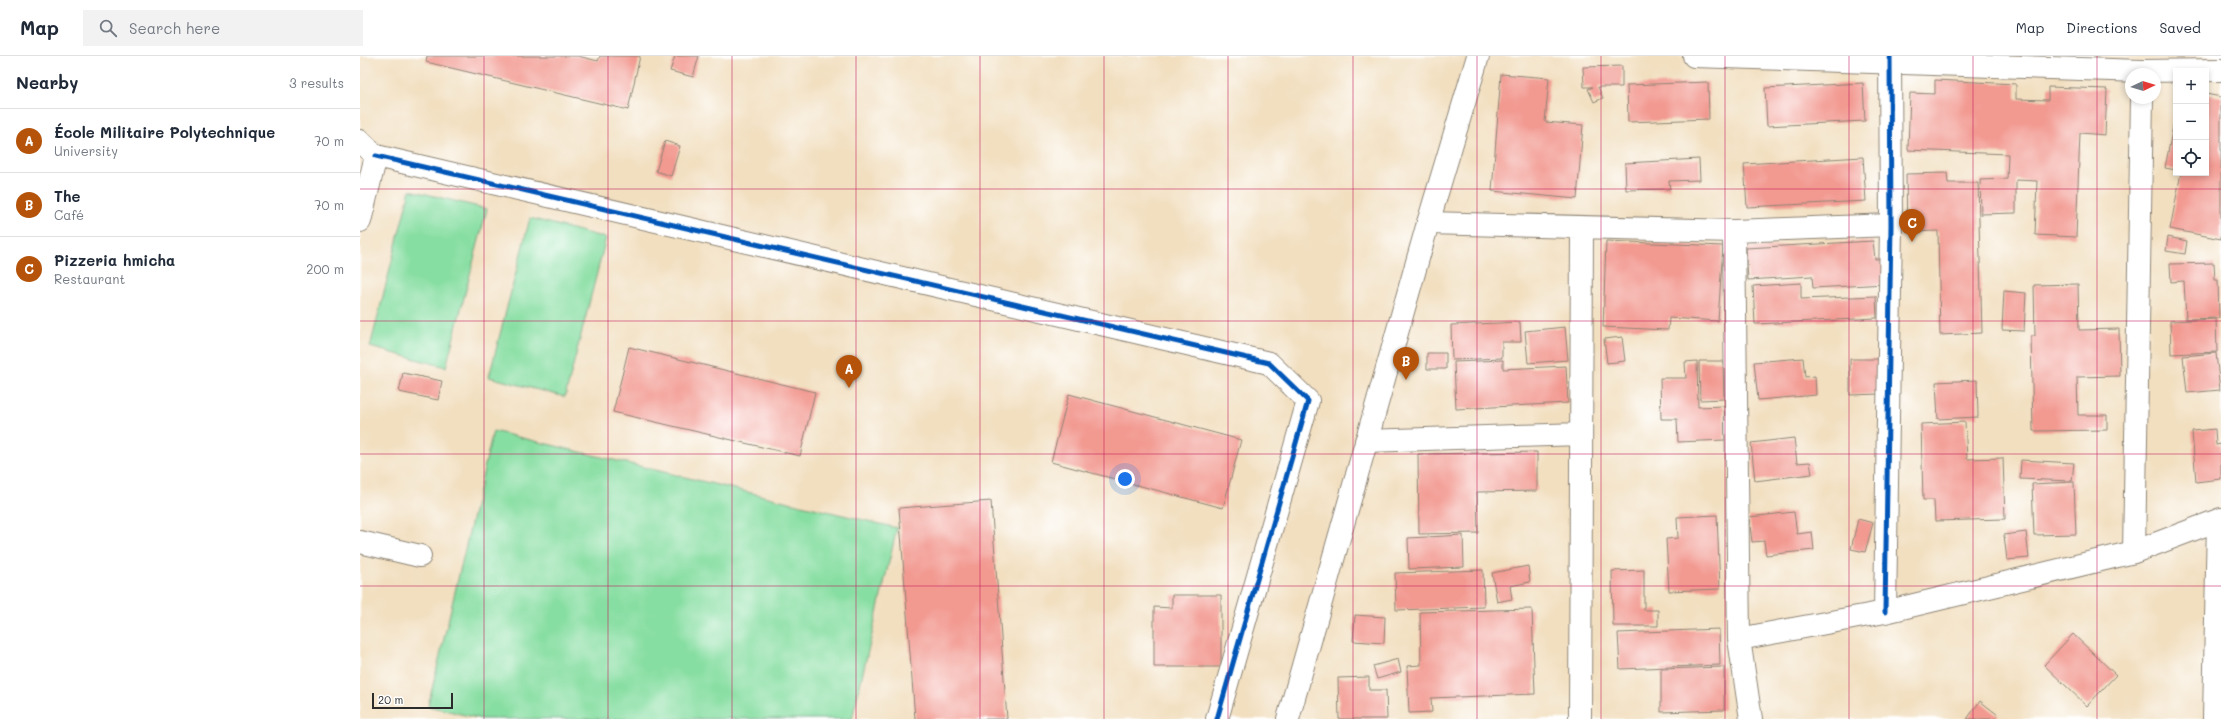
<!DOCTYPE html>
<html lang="en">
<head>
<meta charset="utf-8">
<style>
  :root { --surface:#fff; --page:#f2f2f3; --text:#1f2937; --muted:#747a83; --line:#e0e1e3; --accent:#b45309 }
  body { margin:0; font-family:Mali,sans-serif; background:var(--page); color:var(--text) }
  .controls { position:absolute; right:12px; top:12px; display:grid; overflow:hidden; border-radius:0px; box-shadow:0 2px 6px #0003 }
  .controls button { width:36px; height:36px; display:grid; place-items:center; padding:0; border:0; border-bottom:1px solid var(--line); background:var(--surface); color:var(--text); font:20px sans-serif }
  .compass { position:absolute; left:1765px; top:12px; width:36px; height:36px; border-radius:50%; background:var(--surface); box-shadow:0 2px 6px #0003; rotate:86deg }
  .scale { position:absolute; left:12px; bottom:10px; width:81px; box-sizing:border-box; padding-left:4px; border:2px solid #2b2b2b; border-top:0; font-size:11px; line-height:14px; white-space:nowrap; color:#2b2b2b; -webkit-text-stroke:3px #fff; paint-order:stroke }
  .you { position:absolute; left:765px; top:423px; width:14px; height:14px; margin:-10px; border:3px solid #fff; border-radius:50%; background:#1a73e8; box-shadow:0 0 0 6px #1a73e833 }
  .badge { display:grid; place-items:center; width:26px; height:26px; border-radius:50%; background:var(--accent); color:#fff; font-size:13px; font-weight:700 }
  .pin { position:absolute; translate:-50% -33px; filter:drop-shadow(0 1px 2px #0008) }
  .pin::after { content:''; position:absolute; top:21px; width:14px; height:12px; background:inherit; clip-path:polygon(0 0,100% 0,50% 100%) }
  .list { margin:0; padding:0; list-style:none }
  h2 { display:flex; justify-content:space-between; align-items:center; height:52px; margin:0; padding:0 16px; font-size:17px }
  h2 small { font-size:13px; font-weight:400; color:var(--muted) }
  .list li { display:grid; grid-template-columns:26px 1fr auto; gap:12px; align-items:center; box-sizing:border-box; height:64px; padding:0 16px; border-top:1px solid var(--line) }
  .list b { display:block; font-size:15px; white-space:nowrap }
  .list p { margin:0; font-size:13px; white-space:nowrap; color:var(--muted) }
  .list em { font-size:13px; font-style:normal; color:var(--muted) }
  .icon { flex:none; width:22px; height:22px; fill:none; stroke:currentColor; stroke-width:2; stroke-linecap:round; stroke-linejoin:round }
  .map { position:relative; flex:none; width:1861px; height:663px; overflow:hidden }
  header { display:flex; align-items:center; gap:24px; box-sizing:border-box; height:56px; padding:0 20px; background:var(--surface); border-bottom:1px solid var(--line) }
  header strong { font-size:19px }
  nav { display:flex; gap:22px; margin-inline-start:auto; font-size:14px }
  .search { width:280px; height:36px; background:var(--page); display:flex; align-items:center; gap:10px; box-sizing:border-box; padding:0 14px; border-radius:0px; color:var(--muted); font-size:15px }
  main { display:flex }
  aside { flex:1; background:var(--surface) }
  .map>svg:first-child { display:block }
  .green { fill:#87dea2; stroke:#598466 }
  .building { fill:#f29990 }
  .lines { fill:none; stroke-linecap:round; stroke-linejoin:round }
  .minor-casing { stroke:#8e8576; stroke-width:24 }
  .major-casing { stroke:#8e8576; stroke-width:24 }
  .minor { stroke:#fff; stroke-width:22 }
  .major { stroke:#fff; stroke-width:22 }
  .cycleway-casing { stroke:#fff; stroke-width:8 }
  .cycleway { stroke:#0057b8; stroke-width:5 }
  .grid { fill:none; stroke:#c2185b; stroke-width:1; stroke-opacity:0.55 }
</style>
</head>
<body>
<header>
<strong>Map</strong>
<div class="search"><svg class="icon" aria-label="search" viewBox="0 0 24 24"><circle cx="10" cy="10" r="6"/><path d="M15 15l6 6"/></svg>Search here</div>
<nav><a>Map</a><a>Directions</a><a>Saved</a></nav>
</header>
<main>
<aside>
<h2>Nearby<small>3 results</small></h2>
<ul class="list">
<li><span class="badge">A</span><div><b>École Militaire Polytechnique</b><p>University</p></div><em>70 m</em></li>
<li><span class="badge">B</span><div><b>The</b><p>Café</p></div><em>70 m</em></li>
<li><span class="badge">C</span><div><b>Pizzeria hmicha</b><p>Restaurant</p></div><em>200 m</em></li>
</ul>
</aside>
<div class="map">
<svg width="1861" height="663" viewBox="0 0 1861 663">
  <rect width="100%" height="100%" fill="#fff"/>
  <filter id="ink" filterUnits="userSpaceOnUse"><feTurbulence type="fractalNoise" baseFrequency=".025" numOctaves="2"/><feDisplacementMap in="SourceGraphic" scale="8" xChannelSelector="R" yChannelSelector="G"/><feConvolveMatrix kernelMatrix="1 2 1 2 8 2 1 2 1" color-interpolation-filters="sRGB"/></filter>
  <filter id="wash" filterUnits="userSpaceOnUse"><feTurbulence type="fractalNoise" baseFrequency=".012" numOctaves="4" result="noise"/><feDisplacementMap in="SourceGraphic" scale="16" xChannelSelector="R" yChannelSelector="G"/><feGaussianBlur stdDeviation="0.9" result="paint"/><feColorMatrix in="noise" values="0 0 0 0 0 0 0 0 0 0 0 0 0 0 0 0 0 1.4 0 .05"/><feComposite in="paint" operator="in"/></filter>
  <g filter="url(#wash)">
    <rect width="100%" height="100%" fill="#f2dfc0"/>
    <!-- green -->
    <path class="green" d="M50,134L127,153L86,311L10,291Z
      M170,162L246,182L205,341L129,321Z
      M133,375L537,472L492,663H121L68,650Z"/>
    <g id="blocks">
      <!-- building -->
      <path class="building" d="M67,0H218L238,5L240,0H280L268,54L66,6Z
        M315,0H339L333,21L310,15Z
        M1262,10V31H1238L1243,42L1234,46L1228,33L1233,31H1224L1223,11Z
        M1141,18L1189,22L1185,66L1223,69L1217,143L1132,135Z
        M1575,24L1656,28V43L1688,44V31L1747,33L1745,79L1720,77L1716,181L1675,179L1677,125L1656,124V157L1621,158L1620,124L1647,123L1648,98L1548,94L1550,37L1575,38Z
        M1348,26L1349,63L1268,66L1267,29Z
        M1503,27L1505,65L1407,70L1405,32Z
        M1846,38L1861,41V183L1810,173L1821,117H1846Z
        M1815,60H1816V114L1805,112Z
        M305,85L320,90L311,120L296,115Z
        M1503,101L1506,145L1387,151L1384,108Z
        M1339,103L1340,124L1309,125L1310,133L1266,134L1265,107Z
        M1587,117L1588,127H1618L1622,277L1580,279L1578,175L1547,176L1546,118Z
        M1808,181L1827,185L1825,198L1806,195Z
        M1246,185L1363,190L1358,265L1309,262L1308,274L1243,271Z
        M1513,185L1515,203H1524L1526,228L1453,232L1452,220L1388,224L1386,192Z
        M1854,207L1855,224H1858L1859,262L1826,263L1824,225L1811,226L1810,208Z
        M1441,227V243L1516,240L1517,262L1395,268L1393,230Z
        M1718,228L1719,274L1759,273L1760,320L1717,321L1718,359H1747V374L1673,375L1671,280H1675L1674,229Z
        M1644,235L1666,237L1664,275L1642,274Z
        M1856,263L1857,296L1811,298L1810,265Z
        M1160,266L1161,286H1142V302L1092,304L1091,269Z
        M1205,271L1208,304L1168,307L1165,275Z
        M1262,281L1265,305L1247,307L1244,283Z
        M269,291L455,336L440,400L253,356Z
        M1067,297H1086V313H1067Z
        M1856,297L1860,334L1827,337L1823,300Z
        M1443,302L1445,321L1455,320L1456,339L1398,344L1394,306Z
        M1490,303H1519L1520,338L1490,339Z
        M1143,304V313L1206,310L1208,347L1096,353L1094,306Z
        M1337,305L1338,351L1364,350L1365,384L1318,386L1317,363H1301L1300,322H1326L1325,306Z
        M1339,305H1363L1364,343L1340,344Z
        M43,317L82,325L78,344L39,336Z
        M1617,324L1618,361L1578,363L1576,326Z
        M709,338L881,384L863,452L691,406Z
        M1605,366L1607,403L1643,402L1645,463L1575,465L1574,444H1563L1561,368Z
        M1855,373L1856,389L1861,388V423L1836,426L1832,375Z
        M1434,382L1437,407L1450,406L1452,418L1395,425L1391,387Z
        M1177,396V435L1117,436L1118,477L1059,478L1058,398Z
        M1661,404L1714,407L1712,425L1660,423Z
        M1714,426L1716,478L1674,479L1672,428Z
        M631,445L647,663H555L539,452Z
        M1434,456L1437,478L1452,476L1454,494L1406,499L1404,485L1392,486L1389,461Z
        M1357,459L1360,533L1309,535L1306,483L1318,482L1317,461Z
        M1498,463L1513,467L1505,496L1491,493Z
        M1666,476L1669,502L1647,504L1644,479Z
        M1103,479L1104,511L1049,513L1048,482Z
        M1168,510L1170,526L1150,530L1152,543L1137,546L1132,517Z
        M1123,514L1124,551L1036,554L1035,517Z
        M1284,514V554H1298V570H1253L1252,515Z
        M812,539H861V611H794V551L812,552Z
        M1172,553L1175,638L1071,642L1072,656L1049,657L1047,610L1061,609L1060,556Z
        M995,559L1025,561L1024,587L993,585Z
        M1359,573L1360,609L1260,613L1258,577Z
        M1713,578L1756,619L1727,650L1684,609Z
        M1038,603L1041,616L1017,623L1013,610Z
        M1364,611V654L1301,656V613Z
        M1009,621V634H1026L1027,663H979L978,622Z
        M1620,645L1638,659L1635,663H1607Z"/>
    </g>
  </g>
  <g filter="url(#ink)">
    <use href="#blocks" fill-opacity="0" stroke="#8e8576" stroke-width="1"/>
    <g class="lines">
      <!-- minor casing -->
      <g class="minor-casing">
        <path id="minor" d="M1334,0L1782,15L1861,14
          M0,85L16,100L0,165
          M16,100L909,307L948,345L857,663
          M1068,167L1374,175L1531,169
          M1374,175L1379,583L1391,663
          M1006,385L1220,378
          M0,486L60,500
          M1774,496L1782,42
          M1525,556L1531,169L1530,0
          M1379,583L1525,556L1774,496L1861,463
          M1220,663L1222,172
          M1854,663L1858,464"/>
      </g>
      <!-- major casing -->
      <g class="major-casing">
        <path id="major" d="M928,663L1068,167L1118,0"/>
      </g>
      <!-- minor -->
      <use href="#minor" class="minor"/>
      <!-- major -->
      <use href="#major" class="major"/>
      <!-- cycleway casing -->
      <g class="cycleway-casing">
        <path id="cycleway" d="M16,100L909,307L948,345L857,663
          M1525,556L1531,169L1530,0"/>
      </g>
      <!-- cycleway -->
      <use href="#cycleway" class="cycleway"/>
    </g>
  </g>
  <!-- grid -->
  <path class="grid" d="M124,0V663M248,0V663M372,0V663M496,0V663M620,0V663M744,0V663M868,0V663M993,0V663M1117,0V663M1241,0V663M1365,0V663M1489,0V663M1613,0V663M1737,0V663M0,133H1861M0,265H1861M0,398H1861M0,530H1861"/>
</svg>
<div class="controls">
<button>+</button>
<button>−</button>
<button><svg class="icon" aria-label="locate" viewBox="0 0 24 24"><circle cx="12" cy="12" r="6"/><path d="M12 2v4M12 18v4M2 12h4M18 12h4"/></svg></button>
</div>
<svg class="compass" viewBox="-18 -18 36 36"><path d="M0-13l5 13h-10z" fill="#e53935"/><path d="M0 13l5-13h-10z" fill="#747a83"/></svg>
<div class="scale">20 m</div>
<div class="you"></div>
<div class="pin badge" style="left:489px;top:332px">A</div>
<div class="pin badge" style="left:1046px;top:324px">B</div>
<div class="pin badge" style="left:1552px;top:186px">C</div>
</div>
</main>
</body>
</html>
